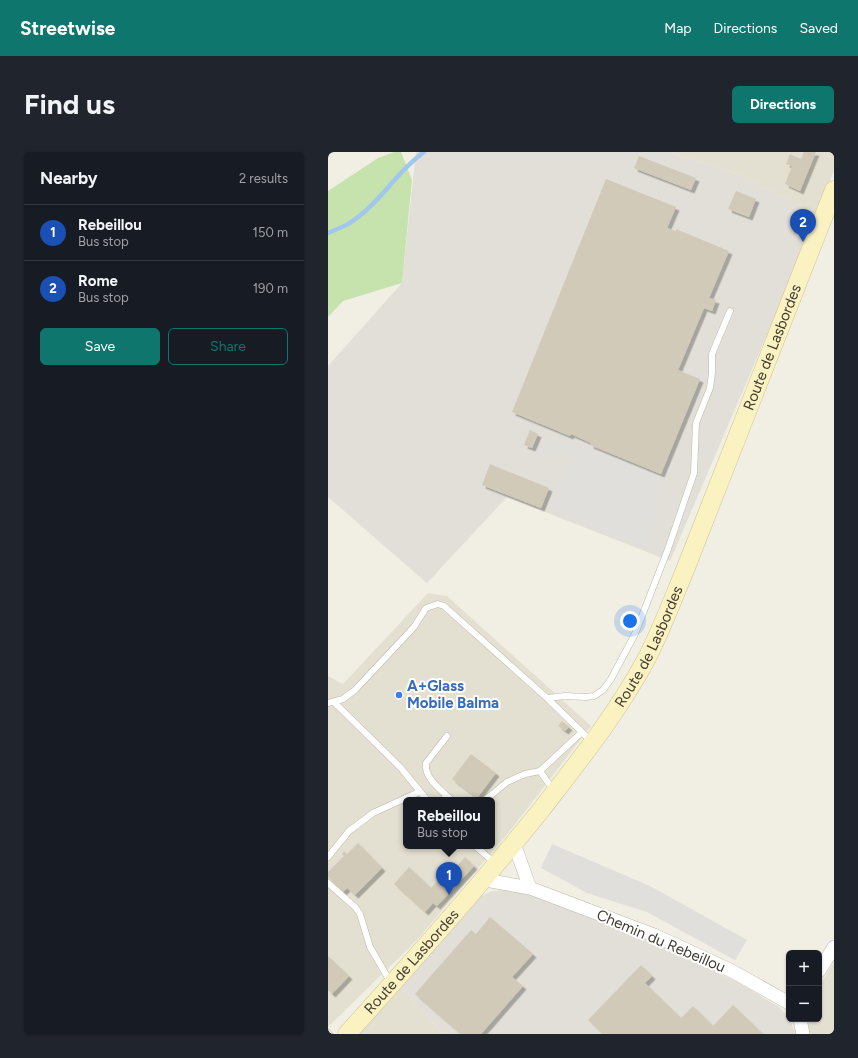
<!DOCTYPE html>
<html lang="en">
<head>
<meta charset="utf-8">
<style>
  :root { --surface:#171b24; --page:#20242c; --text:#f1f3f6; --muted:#9ea1a6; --line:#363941; --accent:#0f766e }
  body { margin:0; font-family:Figtree,sans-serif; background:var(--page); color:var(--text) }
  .controls { position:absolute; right:12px; bottom:12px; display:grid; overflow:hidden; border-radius:6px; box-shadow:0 1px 3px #0004 }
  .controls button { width:36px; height:36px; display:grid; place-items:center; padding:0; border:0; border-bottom:1px solid var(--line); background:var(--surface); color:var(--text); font:20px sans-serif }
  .you { position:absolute; left:302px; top:469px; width:14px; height:14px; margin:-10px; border:3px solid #fff; border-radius:50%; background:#1a73e8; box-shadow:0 0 0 6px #1a73e833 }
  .badge { display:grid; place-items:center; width:26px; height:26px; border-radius:50%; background:var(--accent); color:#fff; font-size:13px; font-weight:700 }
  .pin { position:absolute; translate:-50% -33px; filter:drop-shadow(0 1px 2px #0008) }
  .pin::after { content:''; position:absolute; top:21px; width:14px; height:12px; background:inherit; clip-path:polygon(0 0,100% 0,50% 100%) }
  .popup { position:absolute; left:75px; top:645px; width:92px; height:52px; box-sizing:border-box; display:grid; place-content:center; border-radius:6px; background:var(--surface); filter:drop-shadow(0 1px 3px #0005); font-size:13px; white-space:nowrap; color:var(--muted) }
  .popup b { font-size:15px; color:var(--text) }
  .popup::after { content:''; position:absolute; left:50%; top:100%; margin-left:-8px; border:8px solid transparent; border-top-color:var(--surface) }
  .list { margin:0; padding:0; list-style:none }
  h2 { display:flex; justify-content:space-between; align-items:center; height:52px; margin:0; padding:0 16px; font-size:17px }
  h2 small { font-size:13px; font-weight:400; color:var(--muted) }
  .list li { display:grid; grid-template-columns:26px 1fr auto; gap:12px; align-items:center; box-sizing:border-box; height:56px; padding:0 16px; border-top:1px solid var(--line) }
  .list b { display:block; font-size:15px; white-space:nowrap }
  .list p { margin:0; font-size:13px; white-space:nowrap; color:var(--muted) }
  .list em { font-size:13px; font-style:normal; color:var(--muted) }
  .actions { display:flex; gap:8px; padding:12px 16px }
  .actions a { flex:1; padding:9px 0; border:1px solid var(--accent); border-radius:6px; text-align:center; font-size:14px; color:var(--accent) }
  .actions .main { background:var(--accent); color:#fff }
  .map { position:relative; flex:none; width:506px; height:882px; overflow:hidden; border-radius:6px }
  header { display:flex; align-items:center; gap:24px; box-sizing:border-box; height:56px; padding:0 20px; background:var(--accent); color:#fff }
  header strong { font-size:19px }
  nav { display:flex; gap:22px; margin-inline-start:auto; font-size:14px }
  .intro { display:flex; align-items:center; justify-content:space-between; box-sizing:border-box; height:96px; padding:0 24px }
  h1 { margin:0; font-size:28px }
  .button { padding:10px 18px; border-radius:6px; background:var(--accent); color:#fff; font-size:14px; font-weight:700 }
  main { display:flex; gap:24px; padding:0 24px }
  aside { flex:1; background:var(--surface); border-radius:6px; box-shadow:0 1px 3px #0004 }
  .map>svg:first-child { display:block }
  .residential { fill:#e4e0d1; fill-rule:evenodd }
  .industrial { fill:#e2dfd8 }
  .green { fill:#c7e3ad }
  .parking { fill:#e1dfdb }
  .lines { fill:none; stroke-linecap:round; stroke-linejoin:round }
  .stream { stroke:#a1c7ec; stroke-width:4.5 }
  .building { fill:#d1cab9; filter:url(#shadow) }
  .lane-casing { stroke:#beb9a9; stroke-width:7 }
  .street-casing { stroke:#beb9a9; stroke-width:14 }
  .secondary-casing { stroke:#cfc395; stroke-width:19 }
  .lane { stroke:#fff; stroke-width:6 }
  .street { stroke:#fff; stroke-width:13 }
  .secondary { stroke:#fbf2c2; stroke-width:18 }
  .shop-dot { fill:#3f7fe0; stroke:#fff; stroke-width:1.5 }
  .labels { text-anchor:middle; stroke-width:4; stroke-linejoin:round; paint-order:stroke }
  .street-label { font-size:15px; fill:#423d34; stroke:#fff }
  .shop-label { font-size:15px; font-weight:bold; fill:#366cbe; stroke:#fff; text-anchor:start }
</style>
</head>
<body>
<header>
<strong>Streetwise</strong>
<nav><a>Map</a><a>Directions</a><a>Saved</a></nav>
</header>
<div class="intro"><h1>Find us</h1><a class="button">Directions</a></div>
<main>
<aside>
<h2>Nearby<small>2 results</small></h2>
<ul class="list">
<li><span class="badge" style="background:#1a4fb4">1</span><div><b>Rebeillou</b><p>Bus stop</p></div><em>150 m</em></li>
<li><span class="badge" style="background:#1a4fb4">2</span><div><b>Rome</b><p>Bus stop</p></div><em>190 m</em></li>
</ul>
<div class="actions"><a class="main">Save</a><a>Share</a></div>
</aside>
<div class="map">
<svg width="506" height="882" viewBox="0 0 506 882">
  <defs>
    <filter id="shadow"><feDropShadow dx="3.5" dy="3.5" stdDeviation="0" flood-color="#0004"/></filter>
  </defs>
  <rect width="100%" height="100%" fill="#f1eee3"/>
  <!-- residential -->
  <path class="residential" d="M340,0H506V18L490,63L412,23Z
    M100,441L119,444L263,574L181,680L89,788L0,875V524L15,532ZM78,648H164V694H78Z
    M506,810V882H467L466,877L476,867H491V834Z
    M72,833L115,882H28Z"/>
  <!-- industrial -->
  <path class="industrial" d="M88,0H340L412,23L490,63L342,409L179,345L99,431L0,345V214L74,131Z
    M181,738L195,739L335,794L409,830L451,855L462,867L467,882H115L72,833L148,747L164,739Z"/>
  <!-- green -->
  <path class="green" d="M66,0H73L84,28L74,131L15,149L0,165V39L50,6Z"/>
  <!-- parking -->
  <path class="parking" d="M210,288L247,293L333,324L330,332L325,380L318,396L221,356L247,302L208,301Z
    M224,692L322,734L419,788L407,808L319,760L259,741L213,716Z"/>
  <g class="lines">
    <!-- stream -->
    <path class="stream" d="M0,81C6,78 14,76 20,72C50,54 68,20 96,0"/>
  </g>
  <!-- building -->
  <path class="building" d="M476,0H488L472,39L457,32L464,14L458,12L462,2L473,7Z
    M311,4L368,26L363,38L306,16Z
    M278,27L348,55L339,76L348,79V77L401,99L381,146L388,148L384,159L376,156L350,218L372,227L333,322L262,293L263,291L243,282L242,284L184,260Z
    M408,39L428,47L421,65L400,57Z
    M202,278L210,282L204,296L196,293Z
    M162,312L221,336L213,356L154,333Z
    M234,569L241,575L237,579L230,574Z
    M143,602L168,621L149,646L124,627Z
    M30,691L54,716L27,743L19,736L15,740L0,725V720L16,704L14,702L16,699L19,702Z
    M137,705L146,714L109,754L105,751L97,760L66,732L81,715L103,736L120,718L123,721Z
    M162,765L205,802L184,825L195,834L153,882H133L87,842L143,778L148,782Z
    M0,804L21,824L4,842L0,838Z
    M313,813L324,824L317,831L353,866L365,854L385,874L405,853L435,882H275L260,868Z"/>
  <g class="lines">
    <!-- lane casing -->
    <g class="lane-casing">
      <path id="lane" d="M219,546L237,544L258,545L266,544L275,538L283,527L307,482L340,397L366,321L368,271L382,236L384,221V202L402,159
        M6,550L73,616L99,648
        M0,551L15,547L27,538L86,475L98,456L110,452L116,454L219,546L263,589
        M212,619L226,639
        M119,644C110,635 96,625 98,611L119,584
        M114,648L119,644L124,648
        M157,648L179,630L197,622L212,619L254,580
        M147,694L167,711
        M0,705L21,679L45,661L91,640
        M0,731L27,755L32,762L42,795L63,831
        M0,881L1,882"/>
    </g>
    <!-- street casing -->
    <g class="street-casing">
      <path id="street" d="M184,693L188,697L202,736
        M158,724L163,729L202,736L326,783L404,819L461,851
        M491,819L506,795
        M472,867L475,882"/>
    </g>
    <!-- secondary casing -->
    <g class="secondary-casing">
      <g id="secondary">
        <path id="s1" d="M19,882C85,809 151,735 213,658C251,609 291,559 320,504C334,476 345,447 357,418L506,38"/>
      </g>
    </g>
    <!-- lane -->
    <use href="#lane" class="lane"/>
    <!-- street -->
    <use href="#street" class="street"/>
    <!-- secondary -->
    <use href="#secondary" class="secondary"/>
  </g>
  <!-- markers -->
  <circle class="shop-dot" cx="71" cy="543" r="4"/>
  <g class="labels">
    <!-- street labels -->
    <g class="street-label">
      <text dy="5" stroke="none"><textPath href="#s1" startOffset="817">Route de Lasbordes</textPath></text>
      <text dy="5" stroke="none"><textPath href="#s1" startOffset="493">Route de Lasbordes</textPath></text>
      <text transform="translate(333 789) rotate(23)" y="5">Chemin du Rebeillou</text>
      <text dy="5" stroke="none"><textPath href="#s1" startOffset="97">Route de Lasbordes</textPath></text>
    </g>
    <!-- shop labels -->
    <g class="shop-label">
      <text x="79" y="539">A+Glass<tspan x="79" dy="17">Mobile Balma</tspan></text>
    </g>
  </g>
</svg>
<div class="controls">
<button>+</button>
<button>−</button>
</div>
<div class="you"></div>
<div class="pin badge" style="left:121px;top:743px;background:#1a4fb4">1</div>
<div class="popup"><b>Rebeillou</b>Bus stop</div>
<div class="pin badge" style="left:475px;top:90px;background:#1a4fb4">2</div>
</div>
</main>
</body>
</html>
